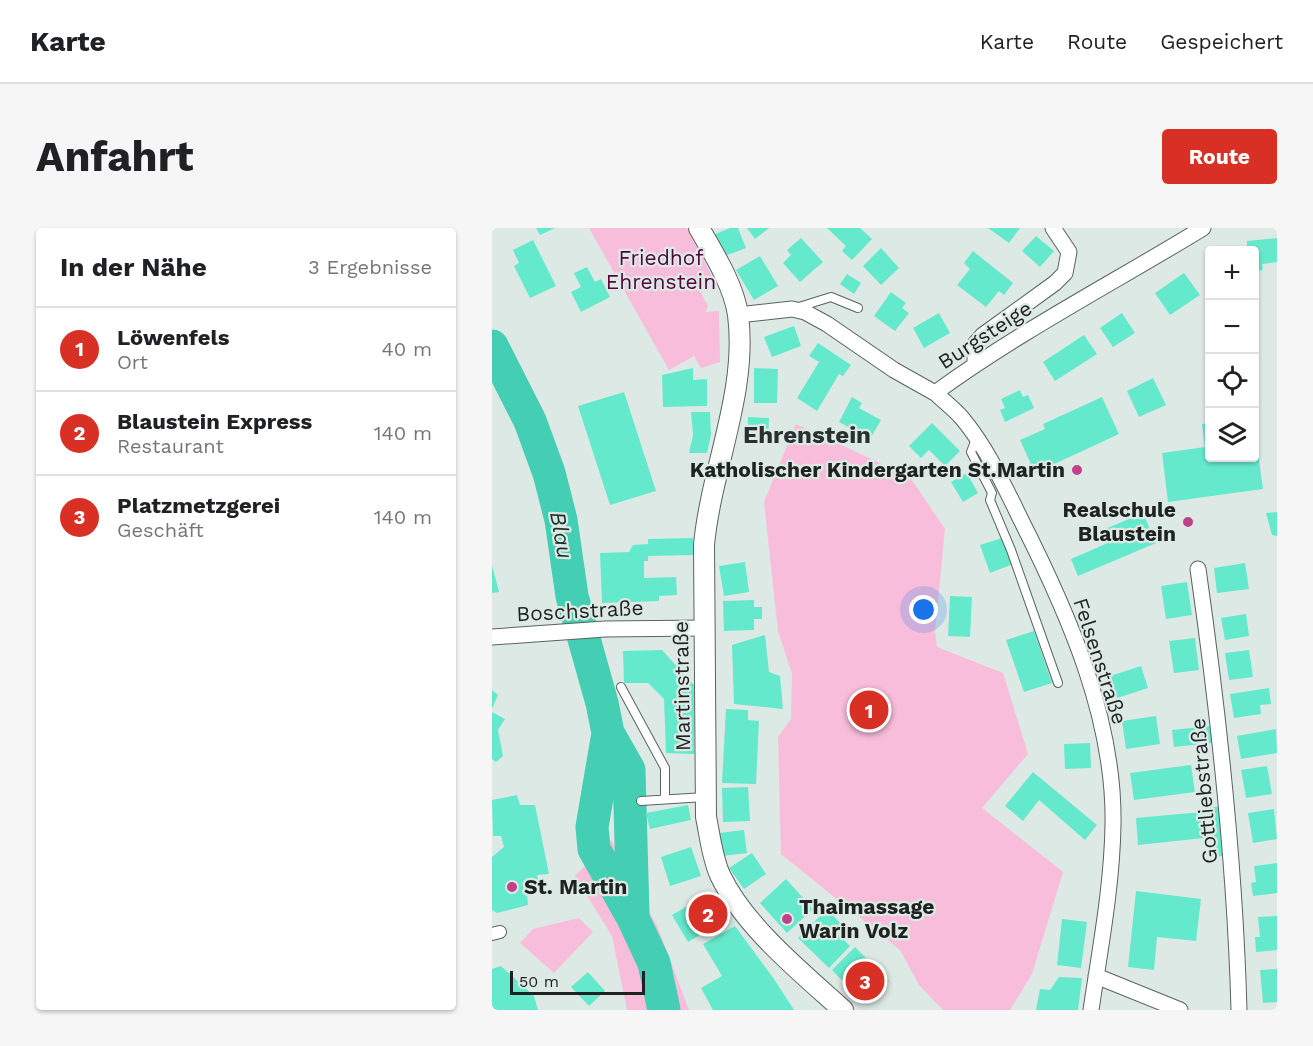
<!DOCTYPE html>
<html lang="de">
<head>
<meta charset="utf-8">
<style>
  :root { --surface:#fff; --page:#f6f6f6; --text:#202124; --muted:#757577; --line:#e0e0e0; --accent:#d93025 }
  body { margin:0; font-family:"Work Sans",sans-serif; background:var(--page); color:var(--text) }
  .controls { position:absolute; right:18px; top:18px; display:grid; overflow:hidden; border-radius:6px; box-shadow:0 2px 4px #0004 }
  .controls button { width:54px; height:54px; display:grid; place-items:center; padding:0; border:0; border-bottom:2px solid var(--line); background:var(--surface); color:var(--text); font:30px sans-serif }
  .scale { position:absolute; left:18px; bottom:15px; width:135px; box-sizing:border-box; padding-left:6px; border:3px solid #1e2321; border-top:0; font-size:16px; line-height:21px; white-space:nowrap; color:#1e2321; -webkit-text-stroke:4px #dde9e5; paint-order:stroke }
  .you { position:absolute; left:432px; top:382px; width:21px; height:21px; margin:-15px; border:4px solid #fff; border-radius:50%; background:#1a73e8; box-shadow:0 0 0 9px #1a73e833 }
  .badge { display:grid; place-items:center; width:39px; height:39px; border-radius:50%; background:var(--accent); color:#fff; font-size:20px; font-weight:700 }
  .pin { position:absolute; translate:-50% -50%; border:3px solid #fff; box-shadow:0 2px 6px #0006 }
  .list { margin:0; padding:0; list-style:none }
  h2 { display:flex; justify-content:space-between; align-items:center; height:78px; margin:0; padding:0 24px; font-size:26px }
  h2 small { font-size:20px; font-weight:400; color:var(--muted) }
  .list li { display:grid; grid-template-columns:39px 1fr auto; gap:18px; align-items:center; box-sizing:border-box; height:84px; padding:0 24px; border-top:2px solid var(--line) }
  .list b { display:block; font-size:22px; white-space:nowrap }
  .list p { margin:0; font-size:20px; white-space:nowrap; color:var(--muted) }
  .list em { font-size:20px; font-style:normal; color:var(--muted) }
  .icon { flex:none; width:33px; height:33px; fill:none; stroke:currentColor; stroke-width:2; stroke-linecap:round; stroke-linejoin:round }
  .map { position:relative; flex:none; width:785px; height:782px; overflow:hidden; border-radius:6px }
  header { display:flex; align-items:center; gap:36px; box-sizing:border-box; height:84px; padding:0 30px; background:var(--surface); border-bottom:2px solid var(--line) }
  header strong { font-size:28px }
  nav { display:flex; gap:33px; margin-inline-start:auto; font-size:21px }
  .intro { display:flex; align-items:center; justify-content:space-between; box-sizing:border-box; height:144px; padding:0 36px }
  h1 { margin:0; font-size:42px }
  .button { padding:15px 27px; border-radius:6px; background:var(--accent); color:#fff; font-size:21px; font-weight:700 }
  main { display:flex; gap:36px; padding:0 36px }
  aside { flex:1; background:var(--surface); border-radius:6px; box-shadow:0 2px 4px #0004 }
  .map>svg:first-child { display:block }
  .green { fill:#f8bdda }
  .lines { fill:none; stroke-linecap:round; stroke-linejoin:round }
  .river { stroke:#44ceb3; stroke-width:33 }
  .building { fill:#65e9cd }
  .service-casing { stroke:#596360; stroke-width:10 }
  .pedestrian-casing { stroke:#596360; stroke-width:14 }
  .minor-casing { stroke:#596360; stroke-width:17 }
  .tertiary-casing { stroke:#596360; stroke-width:22 }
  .service { stroke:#fff; stroke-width:8 }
  .pedestrian { stroke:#fff; stroke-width:12 }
  .minor { stroke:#fff; stroke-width:15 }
  .tertiary { stroke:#fff; stroke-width:20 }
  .poi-dot { fill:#c0408c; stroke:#dde9e5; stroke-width:2 }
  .labels { text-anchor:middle; stroke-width:4.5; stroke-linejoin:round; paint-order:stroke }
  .park-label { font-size:21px; fill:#560339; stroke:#dde9e5 }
  .street-label { font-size:21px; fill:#1e2321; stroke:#dde9e5 }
  .poi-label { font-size:21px; font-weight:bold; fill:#1e2321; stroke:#dde9e5; text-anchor:end }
  .water-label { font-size:22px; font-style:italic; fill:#1a312b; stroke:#dde9e5 }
  .quarter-label { font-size:24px; font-weight:bold; fill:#28312f; stroke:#dde9e5 }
</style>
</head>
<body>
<header>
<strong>Karte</strong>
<nav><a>Karte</a><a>Route</a><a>Gespeichert</a></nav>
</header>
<div class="intro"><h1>Anfahrt</h1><a class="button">Route</a></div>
<main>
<aside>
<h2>In der Nähe<small>3 Ergebnisse</small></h2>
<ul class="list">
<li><span class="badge">1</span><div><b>Löwenfels</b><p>Ort</p></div><em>40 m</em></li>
<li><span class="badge">2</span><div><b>Blaustein Express</b><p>Restaurant</p></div><em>140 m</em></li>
<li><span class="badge">3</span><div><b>Platzmetzgerei</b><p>Geschäft</p></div><em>140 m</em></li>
</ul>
</aside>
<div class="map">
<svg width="785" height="782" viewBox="0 0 785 782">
  <rect width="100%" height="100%" fill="#dde9e5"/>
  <!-- green -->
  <path class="green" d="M97,0H195L222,52L207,61L216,78L213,84L227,83L228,134L209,140L202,128L177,142Z
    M304,196L418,249L453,301L443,404L445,419L511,445L536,526L490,580L571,644L540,746L518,782H451L427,757L408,722L289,626L286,509L299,491L300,446L286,403L272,274Z
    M119,612L166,700L197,782H135L120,708L83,648Z
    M87,690L101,704L62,745L28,715L41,701Z"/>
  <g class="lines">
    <!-- river -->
    <path class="river" d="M0,118L38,193L57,245L69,292L80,368L110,475L116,505L100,599L102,621L141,690L162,735L172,782
      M116,505L137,542L141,686"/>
  </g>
  <!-- building -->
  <path class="building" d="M44,0H63L48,7Z
    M238,0H246L254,20L230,29L221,7Z
    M255,0H277L263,11Z
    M335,0H368L380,11L360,32L350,23L354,18Z
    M496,0H528L517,15Z
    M544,8L562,23L548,39L530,23Z
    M309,10L331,34L308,54L291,35L299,27L295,22Z
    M785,10V34L770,36L771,42L762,43V22H755V13Z
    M41,12L64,58L38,70L22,38L27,35L21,22Z
    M389,20L407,40L389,57L371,38Z
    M481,23L521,55L512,67L507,63L494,79L465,57L478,41L472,35Z
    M268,28L286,58L262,72L244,42Z
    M95,39L103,54L109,51L118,69L89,84L79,64L89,59L82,45Z
    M692,45L708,67L678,87L663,65Z
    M355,46L369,55L362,66L348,56Z
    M399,64L414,75L410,80L417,85L403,103L382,88Z
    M447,85L458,105L432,120L421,100Z
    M630,85L643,105L621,119L608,100Z
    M302,98L309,118L280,129L272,109Z
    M592,107L605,126L563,153L551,134Z
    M326,115L359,137L351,148L347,146L325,183L305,170L327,134L317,128Z
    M201,140V152L215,151V178L171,179L170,147Z
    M262,140L286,141L285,175H262Z
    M661,150L674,177L647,189L635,163Z
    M528,162L531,169L536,167L542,180L513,194L508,182L513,180L509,171Z
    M132,164L164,263L118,277L86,178Z
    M360,169L370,175L367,180L389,192L378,211L347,194Z
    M610,169L627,206L543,245L528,212L553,201L551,196Z
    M199,184H218L219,207L215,225H197L201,207Z
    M256,189L277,190L276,216L255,215Z
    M440,195L468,223L453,238L437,222L429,230L417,218Z
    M718,195V230H762L764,210L771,261L676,274L670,225L713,219L710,196Z
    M475,245L486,265L471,274L459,254Z
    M785,284V308L780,307L774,285Z
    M651,285L664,315L586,348L579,331L618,314L613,301Z
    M513,309L521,336L498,345L488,317Z
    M201,310V327L156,328V333H152V350L184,349L185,367L167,368V373L110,375L108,325L137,324L141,317L156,316V311Z
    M253,334L257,364L232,368L227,338Z
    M753,335L757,361L725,365L722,340Z
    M0,337L7,364L0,365Z
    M695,354L700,387L674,391L669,358Z
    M458,368L480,369L478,409L456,408Z
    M262,372V379H270V391H262V402L232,403L231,373Z
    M754,386L757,408L733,412L729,390Z
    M542,403L560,455L532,464L514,412Z
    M273,407L277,444L288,448L291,481L242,476L240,417Z
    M703,410L707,442L682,445L677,413Z
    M170,422L202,457V526L174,525L172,471L156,455H132L131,423Z
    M757,422L761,449L737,452L733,425Z
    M649,438L656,460L625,470L618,448Z
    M777,460L779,476L768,477L769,486L742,490L738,466Z
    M0,462L6,467L0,481Z
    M234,481L256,482V492L267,493L264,556L230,555Z
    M0,484L13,491L6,502L11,528L4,534L0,531Z
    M664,488L668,516L634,521L630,493Z
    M718,498L720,515L682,519L680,502Z
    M784,501L785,525L749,531L745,508Z
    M598,515L599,540L573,541L572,516Z
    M699,537L703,564L642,572L638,545Z
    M775,538L780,566L754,570L749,542Z
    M541,544L605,597L593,612L547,572L531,593L513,578Z
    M256,559L258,593L231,594L230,560Z
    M25,567L28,577H43L57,646L45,647L46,651L35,666L36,677L5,685L0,682V629L12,619L9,608H1L0,572Z
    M196,577L199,592L158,601L154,585Z
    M729,578L736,627L723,629L716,580Z
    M782,581L785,611L761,615L756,585Z
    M710,584L712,610L646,617L644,590Z
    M252,602L255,625L230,628L227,605Z
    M199,619L209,648L178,658L169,629Z
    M260,625L274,646L252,661L237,640Z
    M785,635V665L761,668L759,655L764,654L762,638Z
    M294,651L321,681L295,705L268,675Z
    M644,663L709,671L704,713L665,709L662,742L636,739Z
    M219,664L235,691L196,714L180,687Z
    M335,681L351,698L344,704L358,718L337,740L306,710Z
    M785,688V722L764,724L763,709H768L766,689Z
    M570,691L595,694L589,740L565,737Z
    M243,698L282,751L302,782H221L209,760L230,748L211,716Z
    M363,719L397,753L373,776L340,742Z
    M9,738L42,768L46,782H0V741Z
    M785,741V774L771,775L768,742Z
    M96,744L113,763L97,778L79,759Z
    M567,749L590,750L586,782H544L548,761L558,762Z"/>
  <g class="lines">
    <!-- service casing -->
    <g class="service-casing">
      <path id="service" d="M307,79L339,69L366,80
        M484,211L479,224L500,265L498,272L519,322L566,455
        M129,459L173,540V571
        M149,573L213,569"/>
    </g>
    <!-- pedestrian casing -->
    <g class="pedestrian-casing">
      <path id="pedestrian" d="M0,706L8,704"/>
    </g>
    <!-- minor casing -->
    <g class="minor-casing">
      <path id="minor" d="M246,87L300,81L313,84L335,96L402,142L443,165C528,103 621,55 711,0
        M483,136V116L491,107L563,55L573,45L577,24L561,0
        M443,165C452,173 462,181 470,190C495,220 512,257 529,292C576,385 623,491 621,597C620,659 608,721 599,782
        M706,341C727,488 743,634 747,782
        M0,409L113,401L213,400
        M604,748L688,782"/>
    </g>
    <!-- tertiary casing -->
    <g class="tertiary-casing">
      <path id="tertiary" d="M207,0C222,26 242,58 246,87C256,164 219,241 212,317L214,589C218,608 220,629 228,647C252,698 309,744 351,782"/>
    </g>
    <!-- service -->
    <use href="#service" class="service"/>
    <!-- pedestrian -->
    <use href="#pedestrian" class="pedestrian"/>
    <!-- minor -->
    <use href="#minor" class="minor"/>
    <!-- tertiary -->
    <use href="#tertiary" class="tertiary"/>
  </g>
  <!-- markers -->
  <g class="poi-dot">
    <circle cx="585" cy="242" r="6"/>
    <circle cx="696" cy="294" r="6"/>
    <circle cx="20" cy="659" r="6"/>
    <circle cx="295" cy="691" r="6"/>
  </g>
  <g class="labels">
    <!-- park labels -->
    <g class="park-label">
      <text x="169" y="37">Friedhof<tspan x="169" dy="24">Ehrenstein</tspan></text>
    </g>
    <!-- street labels -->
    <g class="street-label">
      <text transform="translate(493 107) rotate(-33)" y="7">Burgsteige</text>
      <text transform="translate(88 383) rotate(-3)" y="7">Boschstraße</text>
      <text transform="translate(608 433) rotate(72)" y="7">Felsenstraße</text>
      <text transform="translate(190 458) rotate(-91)" y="7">Martinstraße</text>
      <text transform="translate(712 563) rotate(-95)" y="7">Gottliebstraße</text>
    </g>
    <!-- poi labels -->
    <g class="poi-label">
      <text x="573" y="249">Katholischer Kindergarten St.Martin</text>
      <text x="684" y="289">Realschule<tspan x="684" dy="24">Blaustein</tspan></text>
      <text x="32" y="666" text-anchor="start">St. Martin</text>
      <text x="307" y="686" text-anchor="start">Thaimassage<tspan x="307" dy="24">Warin Volz</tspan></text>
    </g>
    <!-- water labels -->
    <g class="water-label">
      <text transform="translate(70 307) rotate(80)" y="8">Blau</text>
    </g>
    <!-- quarter labels -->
    <g class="quarter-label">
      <text x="315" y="215">Ehrenstein</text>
    </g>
  </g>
</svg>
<div class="controls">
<button>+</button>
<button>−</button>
<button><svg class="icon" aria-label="locate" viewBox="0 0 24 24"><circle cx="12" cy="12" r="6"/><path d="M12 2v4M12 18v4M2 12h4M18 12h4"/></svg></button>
<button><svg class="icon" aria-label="layers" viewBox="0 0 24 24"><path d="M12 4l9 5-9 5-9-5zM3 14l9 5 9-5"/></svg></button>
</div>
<div class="scale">50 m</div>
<div class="you"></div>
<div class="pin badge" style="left:377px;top:482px">1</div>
<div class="pin badge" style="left:216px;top:686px">2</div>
<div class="pin badge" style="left:373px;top:753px">3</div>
</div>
</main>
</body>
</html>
